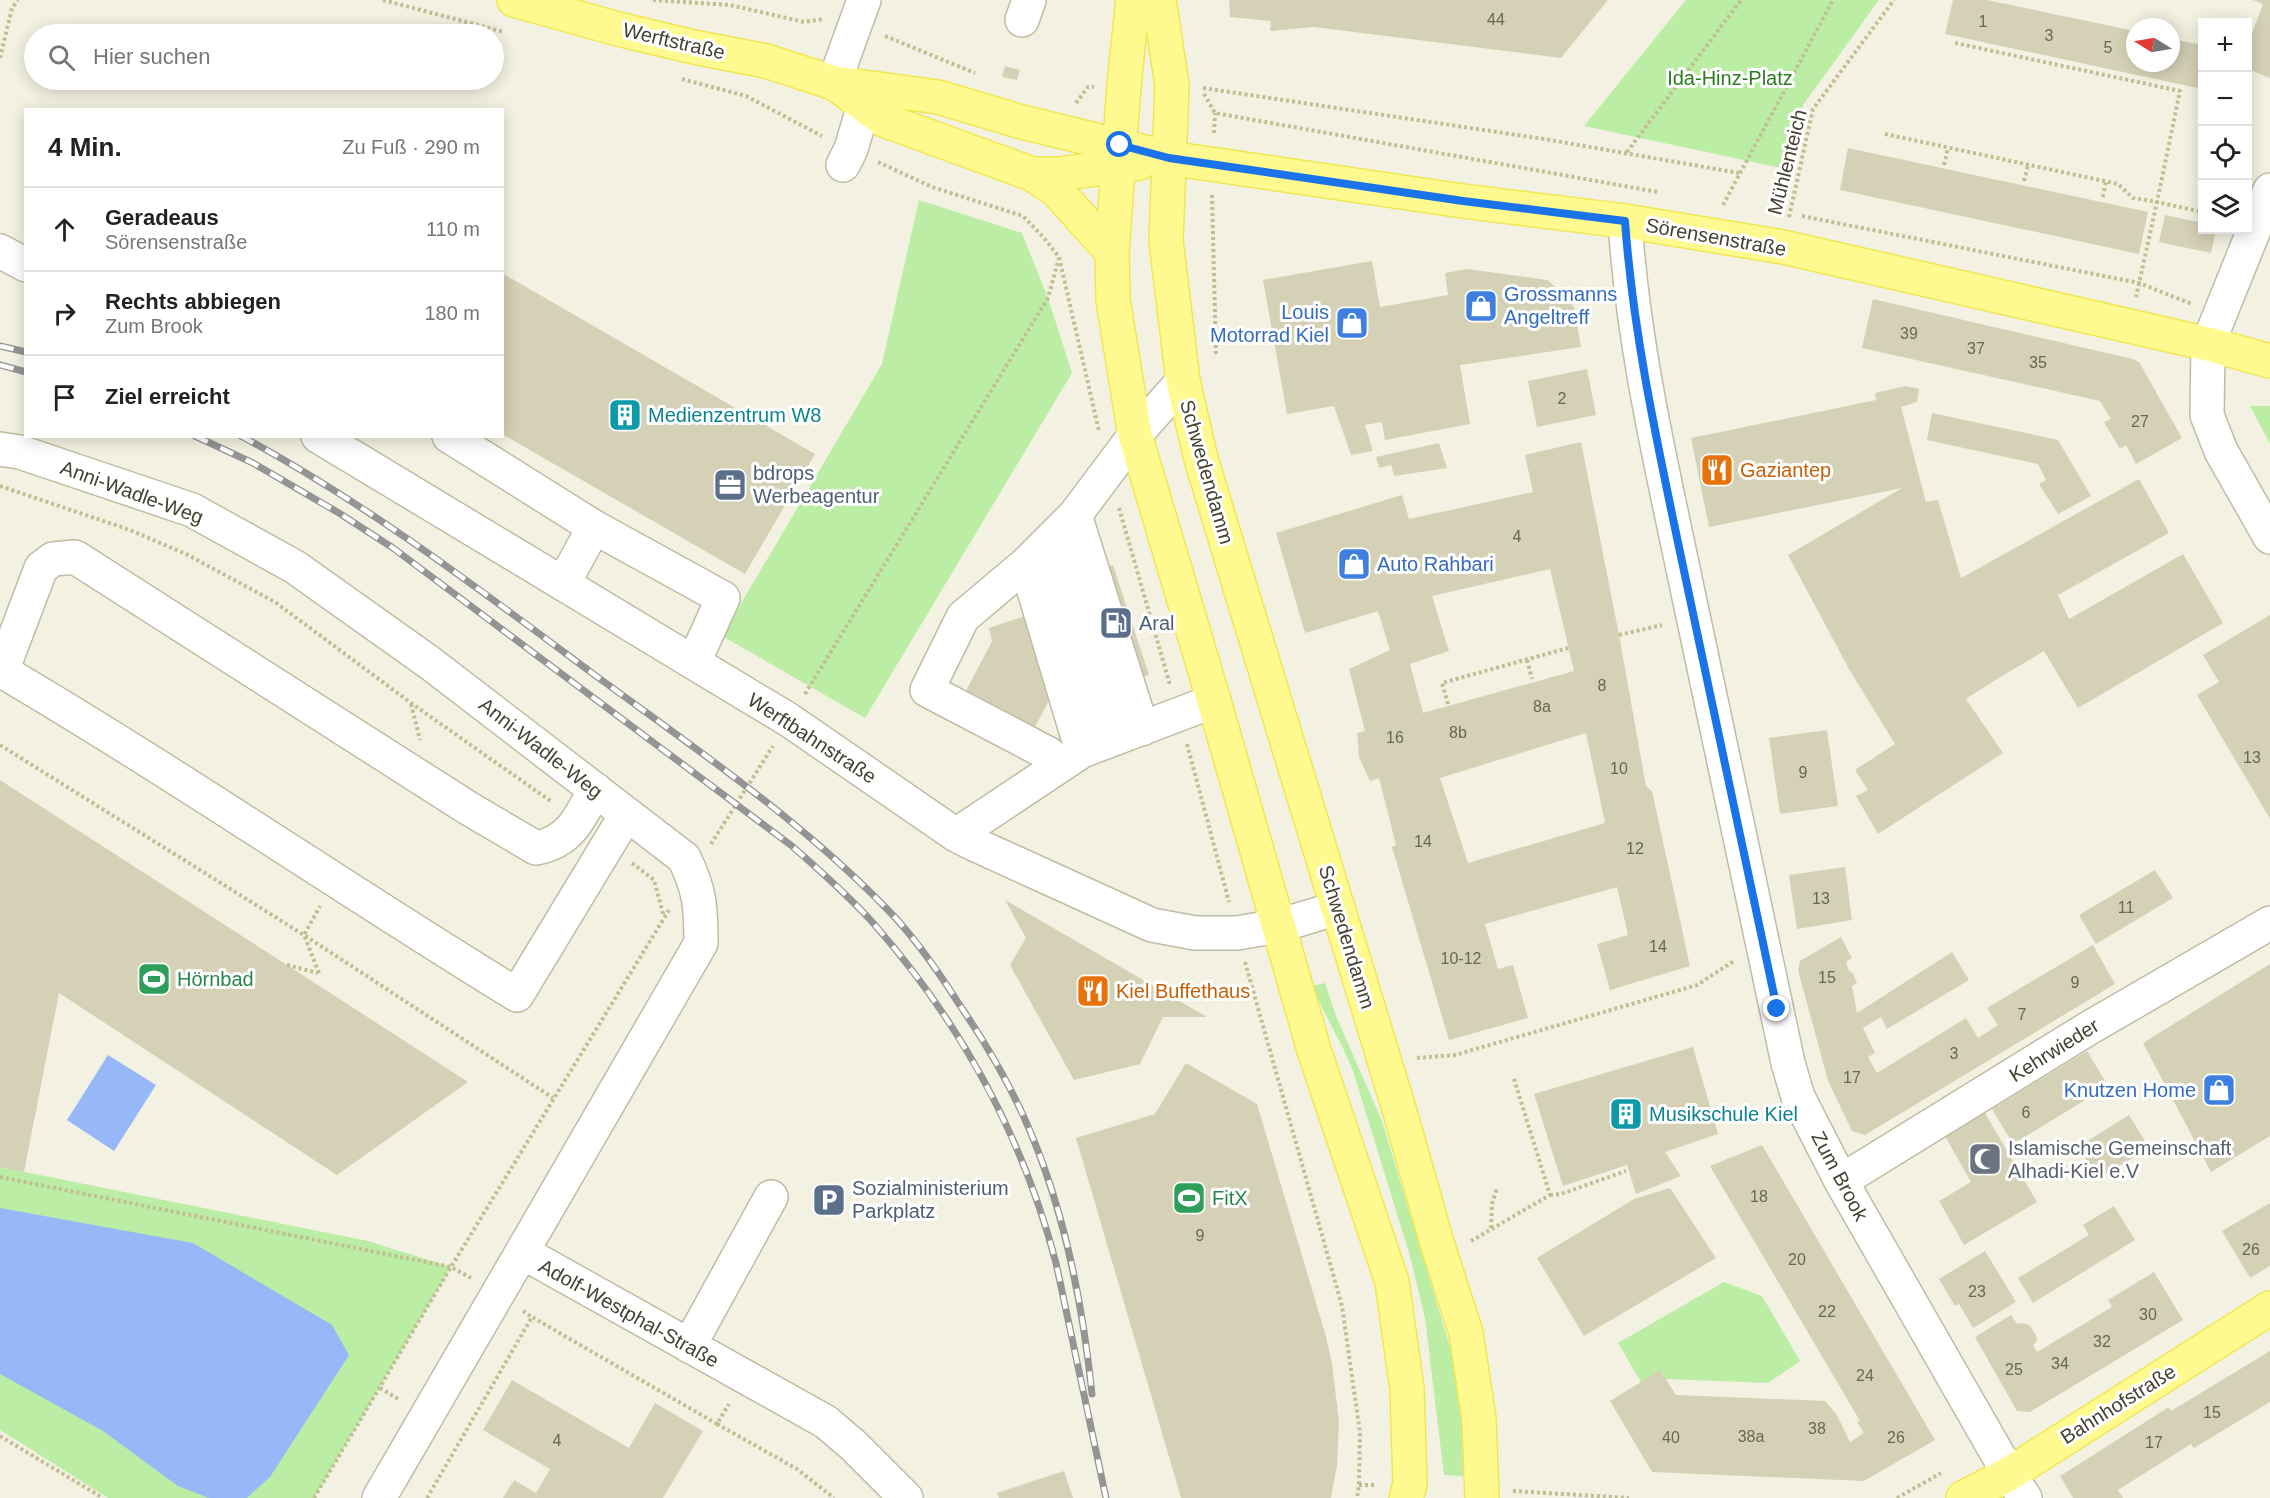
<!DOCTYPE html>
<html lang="de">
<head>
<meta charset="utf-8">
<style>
  :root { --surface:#fff; --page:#f2f2f2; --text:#222; --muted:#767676; --line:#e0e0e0 }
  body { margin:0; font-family:Arial,sans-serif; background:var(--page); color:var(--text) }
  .controls { position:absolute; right:18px; top:18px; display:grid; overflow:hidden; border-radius:0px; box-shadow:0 3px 15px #0003 }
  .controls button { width:54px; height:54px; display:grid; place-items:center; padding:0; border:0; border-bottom:2px solid var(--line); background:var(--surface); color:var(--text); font:30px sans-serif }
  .compass { position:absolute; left:2126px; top:18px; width:54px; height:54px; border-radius:50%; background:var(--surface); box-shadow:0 3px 15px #0003; rotate:281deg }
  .stop { position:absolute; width:18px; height:18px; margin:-14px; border:4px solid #1a73e8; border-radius:50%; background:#fff }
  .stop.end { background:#1a73e8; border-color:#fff; box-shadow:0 2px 6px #0008 }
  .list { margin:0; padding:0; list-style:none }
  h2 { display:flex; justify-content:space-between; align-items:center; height:78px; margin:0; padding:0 24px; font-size:26px }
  h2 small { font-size:20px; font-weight:400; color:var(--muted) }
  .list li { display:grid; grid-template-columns:39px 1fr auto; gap:18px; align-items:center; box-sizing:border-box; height:84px; padding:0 24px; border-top:2px solid var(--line) }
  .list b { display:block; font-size:22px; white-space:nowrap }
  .list p { margin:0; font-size:20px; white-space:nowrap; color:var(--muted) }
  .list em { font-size:20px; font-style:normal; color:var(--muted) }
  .icon { flex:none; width:33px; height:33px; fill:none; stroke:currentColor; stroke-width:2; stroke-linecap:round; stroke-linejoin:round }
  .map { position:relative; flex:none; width:2270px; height:1498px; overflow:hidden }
  .search { position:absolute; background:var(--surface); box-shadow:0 3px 15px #0003; left:24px; top:24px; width:480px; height:66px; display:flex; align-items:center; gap:15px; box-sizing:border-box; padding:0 21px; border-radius:33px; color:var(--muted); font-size:22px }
  .panel { position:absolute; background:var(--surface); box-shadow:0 3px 15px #0003; left:24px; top:108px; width:480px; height:330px; border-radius:0px }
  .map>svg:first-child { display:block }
  .green { fill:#bbeda5 }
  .water { fill:#96b8f8 }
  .building { fill:#d5d1b6; fill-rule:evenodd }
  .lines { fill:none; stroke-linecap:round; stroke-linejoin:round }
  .minor-casing { stroke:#bfbca4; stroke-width:36 }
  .major-casing { stroke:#f0e753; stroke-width:36 }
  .path { stroke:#c3bd93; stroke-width:4; stroke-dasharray:3 3; stroke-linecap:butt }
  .minor { stroke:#fff; stroke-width:33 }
  .major { stroke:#fffa8f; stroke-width:33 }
  .rail-casing { stroke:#949494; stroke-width:7 }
  .rail { stroke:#fff; stroke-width:4.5; stroke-dasharray:14; stroke-linecap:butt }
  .route { stroke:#1a73e8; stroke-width:8 }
  .labels { text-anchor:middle; stroke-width:6; stroke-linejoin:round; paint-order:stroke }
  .number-label { font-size:16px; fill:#696653 }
  .street-label { font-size:20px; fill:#454232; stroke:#fff }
  .park-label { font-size:20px; fill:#2c7c20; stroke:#fff }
  .shop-label { font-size:20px; fill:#366cbe; stroke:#fff; text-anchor:start }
  .culture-label { font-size:20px; fill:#0d838f; stroke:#fff; text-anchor:start }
  .food-label { font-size:20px; fill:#c56008; stroke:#fff; text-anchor:start }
  .service-label { font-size:20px; fill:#4e5e75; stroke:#fff; text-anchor:start }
  .leisure-label { font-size:20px; fill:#27864d; stroke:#fff; text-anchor:start }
  .worship-label { font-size:20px; fill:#5b616d; stroke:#fff; text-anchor:start }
</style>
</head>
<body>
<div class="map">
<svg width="2270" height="1498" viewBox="0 0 2270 1498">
  <rect width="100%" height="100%" fill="#f3f2e2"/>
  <!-- green -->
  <path class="green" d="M1686,0H1879L1803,105L1781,168L1584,126Z
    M919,200L1022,233L1048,298L1072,373L865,718L722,636L882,364Z
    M2250,406H2270V444Z
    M1325,983L1336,1016L1382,1121L1453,1357L1461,1397L1466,1468L1463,1476L1444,1475L1425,1318L1410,1256L1353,1071C1342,1042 1324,1016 1313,986Z
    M0,1167L368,1241L451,1267L314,1498H108L0,1430Z
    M1724,1282L1762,1296L1800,1361L1768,1383L1666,1379L1660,1370L1641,1382L1618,1343Z"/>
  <!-- water -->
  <path class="water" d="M108,1055L156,1085L114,1151L67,1120Z
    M0,1208L193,1243L332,1325L349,1355L270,1477L247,1498H209L178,1486L103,1431L0,1374Z"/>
  <!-- building -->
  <path class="building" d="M1229,0H1608L1561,58L1314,27L1270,31L1271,21L1230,17Z
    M1953,0H1987L2135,31V63H2171V39L2202,45V89L1945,34Z
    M2253,0H2270V78L2248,69V44L2263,4Z
    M1005,66L1020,70L1017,80L1002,77Z
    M1848,148L2148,212L2139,254L1840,190Z
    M2165,215L2202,223V230H2216L2211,253L2159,242Z
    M1372,261L1380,307L1448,295L1445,273L1467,269L1548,280L1574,307L1581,347L1460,365L1470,424L1385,440L1382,422L1365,425L1373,451L1351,455L1334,406L1287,414L1263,280Z
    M502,273L815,454L745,574L502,434Z
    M1873,299L2133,359L2139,362L2182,438L2136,464L2126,445L2120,449L2104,422L2111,419L2100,401L1862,348Z
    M1587,369L1596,415L1537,427L1528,381Z
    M1906,386L1919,389L1917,402L1901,407L1926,502L1938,500L1961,578L2139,479L2169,533L2058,595L2069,619L2183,554L2223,623L2078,708L2044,651L1997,679L1966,699L2003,753L1878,834L1856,796L1868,790L1855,770L1895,744L1849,669L1788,555L1902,488L1709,527L1691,438L1876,400L1875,393Z
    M1932,413L2058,440L2091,496L2058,514L2039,484L2046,480L2038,464L1927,440Z
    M1581,442L1619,635L1646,786L1652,791L1690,966L1610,990L1597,944L1628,935L1617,887L1485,924L1498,969L1513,965L1528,1018L1449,1040L1392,847L1396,845L1379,778L1370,781L1359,757L1357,733L1365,731L1349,669L1390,650L1378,611L1305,633L1276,533L1402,495L1409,519L1533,492L1525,455ZM1550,569L1574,671L1423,713L1410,664L1449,651L1432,596ZM1586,733L1605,823L1468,863L1440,778Z
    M1439,443L1447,468L1394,476L1391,465L1379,468L1376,457Z
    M1113,565L1149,675L1053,702L1051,697L1021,753L952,718L992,641L989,628L1025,616L1017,591Z
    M2270,615V819L2197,695L2219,682L2203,655Z
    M1827,730L1838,806L1780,814L1769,738Z
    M0,780L287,965L468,1082L337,1175L59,993L24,1172L0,1167Z
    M1845,867L1852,920L1797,929L1789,875Z
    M2155,870L2173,898L2096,944L2079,915Z
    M1005,900L1207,1017H1163L1140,1064L1074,1080L1010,965L1026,938Z
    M1841,937L1852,958L1846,962L1849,971L1852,972L1857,983L1852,986L1857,1013L1952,952L1969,980L1887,1029L1881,1017L1863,1028L1875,1053L1868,1057L1877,1073L1966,1018L1978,1038L1998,1025L1987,1008L2093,945L2115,984L1865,1135L1852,1131L1828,1081L1798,970L1800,961Z
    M2270,964V1136L2211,1172L2143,1043Z
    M1693,1047L1718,1134L1665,1152L1681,1176L1636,1194L1627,1165L1563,1186L1534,1094Z
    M2087,1051L2108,1086L2013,1144L1992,1109Z
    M1186,1063L1257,1104L1325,1333L1332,1363L1339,1422L1337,1465L1331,1498H1181L1076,1138L1155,1114Z
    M1985,1113L2037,1202L1964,1245L1939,1201L1971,1182L1945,1136Z
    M2129,1115L2149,1148L2098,1179L2078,1147Z
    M1762,1145L1935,1440L1864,1481L1652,1472L1610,1401L1660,1370L1676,1395L1825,1401L1837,1415L1850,1442L1864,1433L1857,1422L1860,1421L1710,1166Z
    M1670,1188L1716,1258L1584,1336L1537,1258L1634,1199Z
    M2270,1203V1266L2250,1278L2222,1231Z
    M2114,1206L2135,1240L2033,1303L2018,1278L2089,1235L2083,1225Z
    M1985,1251L2016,1302L1973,1328L1959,1304L1955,1306L1939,1279Z
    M2154,1272L2183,1320L2030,1412L2017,1411L1975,1337L2011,1315L2017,1324L2022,1323L2029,1325L2037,1337L2036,1342L2033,1345L2037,1352L2112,1307L2108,1300Z
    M2270,1351V1402L2194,1448L2191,1444L2118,1490L2123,1498H2073L2060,1476L2169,1407L2171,1411Z
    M512,1380L629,1448L655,1403L703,1431L663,1498H503L514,1480L536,1493L550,1469L483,1430Z
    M1064,1471L1073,1498H999L997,1493Z"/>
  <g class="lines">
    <!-- minor casing -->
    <g class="minor-casing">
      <path id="minor" d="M1022,20L1029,0
        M834,83L864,0
        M843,165L851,149L864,105
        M2270,190L2208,344L2207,415L2221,451L2270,537
        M1625,221C1633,348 1663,472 1689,597C1722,752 1755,908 1788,1063L1798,1097L1841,1181L2009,1474L2025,1498
        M0,251L26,265
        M318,436L789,720L956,835L974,844L1152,925L1195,933H1237L1278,926L1338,908
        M449,436L594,527
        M0,449L20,452L192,510L295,567L430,663L684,858C700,890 701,908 701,943L522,1252
        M1075,515L1142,729
        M1051,539L1111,740
        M1026,564L1082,751
        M563,584L594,527L723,598L694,662
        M1056,768L1049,754L927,690L963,617L1026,564L1075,515L1135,435L1183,381
        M595,789C581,817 570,842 536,848L468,808L75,557L53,559L41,568L2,671C177,774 344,889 517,995L626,815
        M956,835L1082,751L1214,701
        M1841,1181L2089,1028L2270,923
        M689,1346L771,1197
        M379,1498L522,1252L826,1422L854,1446L906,1498"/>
    </g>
    <!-- major casing -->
    <g class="major-casing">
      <path id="major" d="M514,0L618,29L694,47L766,61L834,83L938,97L1022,122L1169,158L1463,201L1625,221L1783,247L2208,344L2270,361
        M1133,0L1124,85L1112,252L1113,300L1135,435L1214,701L1314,1050L1392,1282L1407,1389L1410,1484L1406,1498
        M1159,0L1172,85L1166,241L1183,381L1201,459L1400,1112L1437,1243L1466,1333L1479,1419L1482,1498
        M837,85L884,120L1032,174L1056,190L1112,252
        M1032,174H1059L1140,163
        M1963,1498L2009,1474L2270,1308"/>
    </g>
    <!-- path -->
    <path class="path" d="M383,0L504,32
      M653,0L730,5L804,22L823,19
      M885,36L975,73
      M1955,43L2180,91L2157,202L2202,212
      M0,58L12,8L18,0
      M682,79L746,96L822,136
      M1203,88L1544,139L1739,173
      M1204,94L1215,113L1658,192
      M1076,103L1088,87H1094
      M1214,133L1215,113
      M1885,134L2118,184L2133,198L2157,202L2136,297
      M1627,152L1741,0
      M878,162L932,187L1023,216L1044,238L1059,257L1099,431
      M1944,165L1948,148
      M2024,181L2028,165
      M1212,195L1216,355
      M2103,197L2106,181
      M1723,205L1833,0
      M1802,216L2139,283L2192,304
      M1789,217L1813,109L1894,0
      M0,486L130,530L186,554L275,602L411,703L552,802
      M1119,508L1170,685
      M1619,635L1662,625
      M1527,660L1532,679
      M805,694L1048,298L1059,258
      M411,704L420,740
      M1448,704L1442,683L1568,648
      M1187,744L1229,902
      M0,745L304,935L553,1098
      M711,844L773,746
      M632,863L654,880L664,917
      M1245,962L1342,1306L1360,1433L1359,1485L1357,1498
      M287,965L318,973
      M319,973L304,935L320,906
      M1417,1058L1455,1055L1697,985L1734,961
      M0,1177L451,1267L471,1278
      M1550,1195L1561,1194L1626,1171
      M1491,1228L1492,1204L1497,1188
      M1471,1241L1550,1195L1514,1079
      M523,1311L532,1317
      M380,1388L400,1400
      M717,1424L797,1469L834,1498
      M0,1436L103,1498
      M1359,1485H1376
      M1513,1491L1629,1498
      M314,1498L451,1267L669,910
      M427,1498L532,1317L717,1424L729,1404
      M1897,1498L1941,1473"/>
    <!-- minor -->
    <use href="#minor" class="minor"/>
    <!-- major -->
    <use href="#major" class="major"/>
    <!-- rail casing -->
    <g class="rail-casing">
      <path id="rail" d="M0,346L26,352
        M0,365L26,372
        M195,436L253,463L339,513L393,548L792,846C820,871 849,896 874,924C960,1022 1023,1137 1056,1263L1106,1498
        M241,436C366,503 479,589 592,673C693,747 798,818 886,908C914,936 938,971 959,1004C983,1039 1005,1076 1023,1115C1063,1203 1082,1298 1092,1394"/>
    </g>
    <!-- rail -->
    <use href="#rail" class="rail"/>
  </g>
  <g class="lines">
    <!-- route -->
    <path class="route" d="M1120,145L1169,158L1463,201L1625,221C1633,333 1657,442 1680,552C1711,705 1744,857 1777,1009"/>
  </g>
  <!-- icons -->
  <defs>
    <g id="shop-square" transform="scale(1.725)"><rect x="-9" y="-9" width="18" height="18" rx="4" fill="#3f7fe0" stroke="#fff"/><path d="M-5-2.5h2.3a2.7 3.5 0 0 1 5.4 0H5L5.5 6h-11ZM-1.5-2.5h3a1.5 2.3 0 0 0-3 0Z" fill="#fff"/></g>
    <g id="building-square" transform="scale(1.725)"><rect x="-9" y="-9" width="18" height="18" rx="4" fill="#0f9aa8" stroke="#fff"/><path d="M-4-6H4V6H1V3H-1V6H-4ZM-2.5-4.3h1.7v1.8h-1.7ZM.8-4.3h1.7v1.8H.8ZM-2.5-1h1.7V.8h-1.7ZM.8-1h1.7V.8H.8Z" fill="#fff"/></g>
    <g id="restaurant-square" transform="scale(1.725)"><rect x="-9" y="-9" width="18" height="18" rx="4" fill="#e8710a" stroke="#fff"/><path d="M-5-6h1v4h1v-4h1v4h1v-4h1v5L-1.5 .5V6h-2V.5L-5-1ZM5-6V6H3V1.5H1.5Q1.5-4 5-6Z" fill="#fff"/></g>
    <g id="office-square" transform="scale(1.725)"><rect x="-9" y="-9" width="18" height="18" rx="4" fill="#5c6f8a" stroke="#fff"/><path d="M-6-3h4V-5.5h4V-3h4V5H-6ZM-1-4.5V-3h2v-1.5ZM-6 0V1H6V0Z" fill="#fff"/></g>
    <g id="fuel-square" transform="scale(1.725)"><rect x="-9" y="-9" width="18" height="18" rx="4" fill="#5c6f8a" stroke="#fff"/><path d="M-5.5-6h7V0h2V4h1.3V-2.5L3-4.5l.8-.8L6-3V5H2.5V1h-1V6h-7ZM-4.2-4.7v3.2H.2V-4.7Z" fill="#fff"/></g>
    <g id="stadium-square" transform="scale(1.725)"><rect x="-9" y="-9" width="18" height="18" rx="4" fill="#2e9e5b" stroke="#fff"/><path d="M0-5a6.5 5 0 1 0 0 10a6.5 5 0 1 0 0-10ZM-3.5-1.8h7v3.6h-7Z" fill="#fff"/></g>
    <g id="mosque-square" transform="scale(1.725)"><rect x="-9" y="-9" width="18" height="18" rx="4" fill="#6b7280" stroke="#fff"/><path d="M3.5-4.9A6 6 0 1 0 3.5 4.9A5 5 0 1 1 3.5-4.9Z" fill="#fff"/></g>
    <g id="parking-square" transform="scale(1.725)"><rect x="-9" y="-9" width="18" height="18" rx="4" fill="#5c6f8a" stroke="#fff"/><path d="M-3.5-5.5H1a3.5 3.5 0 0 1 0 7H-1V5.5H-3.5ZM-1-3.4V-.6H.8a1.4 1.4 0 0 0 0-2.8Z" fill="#fff"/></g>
  </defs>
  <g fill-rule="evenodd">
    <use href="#shop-square" x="1481" y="306"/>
    <use href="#shop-square" x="1352" y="323"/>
    <use href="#building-square" x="625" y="415"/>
    <use href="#restaurant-square" x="1717" y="470"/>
    <use href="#office-square" x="730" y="485"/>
    <use href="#shop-square" x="1354" y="564"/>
    <use href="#fuel-square" x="1116" y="623"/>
    <use href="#stadium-square" x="154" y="979"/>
    <use href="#restaurant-square" x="1093" y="991"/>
    <use href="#shop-square" x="2219" y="1090"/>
    <use href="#building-square" x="1626" y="1114"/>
    <use href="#mosque-square" x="1985" y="1159"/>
    <use href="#stadium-square" x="1189" y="1198"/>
    <use href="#parking-square" x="829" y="1200"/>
  </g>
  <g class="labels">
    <!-- number labels -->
    <g class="number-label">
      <text x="1496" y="25">44</text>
      <text x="1983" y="27">1</text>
      <text x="2049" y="41">3</text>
      <text x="2108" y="53">5</text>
      <text x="1909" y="339">39</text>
      <text x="1976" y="354">37</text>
      <text x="2038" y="368">35</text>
      <text x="1562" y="404">2</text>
      <text x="2140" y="427">27</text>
      <text x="1517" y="542">4</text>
      <text x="1602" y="691">8</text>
      <text x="1542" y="712">8a</text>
      <text x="1458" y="738">8b</text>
      <text x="1395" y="743">16</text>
      <text x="2252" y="763">13</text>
      <text x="1619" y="774">10</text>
      <text x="1803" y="778">9</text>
      <text x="1423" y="847">14</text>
      <text x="1635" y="854">12</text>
      <text x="1821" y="904">13</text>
      <text x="2126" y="913">11</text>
      <text x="1658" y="952">14</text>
      <text x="1461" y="964">10-12</text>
      <text x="1827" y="983">15</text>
      <text x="2075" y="988">9</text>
      <text x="2022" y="1020">7</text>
      <text x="1954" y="1059">3</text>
      <text x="1852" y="1083">17</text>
      <text x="2026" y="1118">6</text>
      <text x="1759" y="1202">18</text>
      <text x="1200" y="1241">9</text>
      <text x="2251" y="1255">26</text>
      <text x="1797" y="1265">20</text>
      <text x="1977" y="1297">23</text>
      <text x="1827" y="1317">22</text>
      <text x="2148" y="1320">30</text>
      <text x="2102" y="1347">32</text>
      <text x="2060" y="1369">34</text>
      <text x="2014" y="1375">25</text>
      <text x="1865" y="1381">24</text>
      <text x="2212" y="1418">15</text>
      <text x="1817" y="1434">38</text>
      <text x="1751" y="1442">38a</text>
      <text x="1671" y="1443">40</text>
      <text x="1896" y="1443">26</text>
      <text x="557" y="1446">4</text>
      <text x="2154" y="1448">17</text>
    </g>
    <!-- street labels -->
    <g class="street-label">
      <text transform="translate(674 41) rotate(13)" y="7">Werftstraße</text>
      <text transform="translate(1787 162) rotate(-76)" y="7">Mühlenteich</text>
      <text transform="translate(1716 237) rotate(10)" y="7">Sörensenstraße</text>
      <text transform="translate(1207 472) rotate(74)" y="7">Schwedendamm</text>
      <text transform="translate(132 492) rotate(20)" y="7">Anni-Wadle-Weg</text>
      <text transform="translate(812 738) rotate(33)" y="7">Werftbahnstraße</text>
      <text transform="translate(541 748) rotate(38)" y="7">Anni-Wadle-Weg</text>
      <text transform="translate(1347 937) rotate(73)" y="7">Schwedendamm</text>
      <text transform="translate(2054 1050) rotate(-32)" y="7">Kehrwieder</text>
      <text transform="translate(1840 1176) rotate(62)" y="7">Zum Brook</text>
      <text transform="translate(629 1313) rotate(29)" y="7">Adolf-Westphal-Straße</text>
      <text transform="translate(2118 1404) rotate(-32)" y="7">Bahnhofstraße</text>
    </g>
    <!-- park labels -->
    <g class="park-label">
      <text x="1730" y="85">Ida-Hinz-Platz</text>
    </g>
    <!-- shop labels -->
    <g class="shop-label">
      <text x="1504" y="301">Grossmanns<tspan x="1504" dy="23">Angeltreff</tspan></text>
      <text x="1329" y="319" text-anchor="end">Louis<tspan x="1329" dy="23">Motorrad Kiel</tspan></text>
      <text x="1377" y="571">Auto Rahbari</text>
      <text x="2196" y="1097" text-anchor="end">Knutzen Home</text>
    </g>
    <!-- culture labels -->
    <g class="culture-label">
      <text x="648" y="422">Medienzentrum W8</text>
      <text x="1649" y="1121">Musikschule Kiel</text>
    </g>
    <!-- food labels -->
    <g class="food-label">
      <text x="1740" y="477">Gaziantep</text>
      <text x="1116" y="998">Kiel Buffethaus</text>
    </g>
    <!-- service labels -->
    <g class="service-label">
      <text x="753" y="480">bdrops<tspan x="753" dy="23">Werbeagentur</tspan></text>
      <text x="1139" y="630">Aral</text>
      <text x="852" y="1195">Sozialministerium<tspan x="852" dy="23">Parkplatz</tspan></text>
    </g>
    <!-- leisure labels -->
    <g class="leisure-label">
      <text x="177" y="986">Hörnbad</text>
      <text x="1212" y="1205">FitX</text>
    </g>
    <!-- worship labels -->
    <g class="worship-label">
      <text x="2008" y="1155">Islamische Gemeinschaft<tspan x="2008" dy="23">Alhadi-Kiel e.V</tspan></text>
    </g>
  </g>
</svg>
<div class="controls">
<button>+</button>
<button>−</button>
<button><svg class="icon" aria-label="locate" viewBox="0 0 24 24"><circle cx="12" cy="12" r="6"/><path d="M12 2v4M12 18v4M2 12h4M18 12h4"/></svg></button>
<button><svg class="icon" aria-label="layers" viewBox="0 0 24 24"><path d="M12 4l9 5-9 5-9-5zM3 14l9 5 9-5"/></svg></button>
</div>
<svg class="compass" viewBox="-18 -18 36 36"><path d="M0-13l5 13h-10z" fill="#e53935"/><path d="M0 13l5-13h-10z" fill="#767676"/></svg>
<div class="stop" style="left:1120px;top:145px"></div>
<div class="stop end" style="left:1777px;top:1009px"></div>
<div class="search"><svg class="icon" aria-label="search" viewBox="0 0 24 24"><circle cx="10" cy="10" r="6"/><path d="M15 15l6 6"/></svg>Hier suchen</div>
<section class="panel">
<h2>4 Min.<small>Zu Fuß · 290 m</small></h2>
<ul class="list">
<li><svg class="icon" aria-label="ahead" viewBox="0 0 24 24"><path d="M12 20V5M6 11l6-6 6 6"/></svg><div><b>Geradeaus</b><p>Sörensenstraße</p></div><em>110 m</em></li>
<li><svg class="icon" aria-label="right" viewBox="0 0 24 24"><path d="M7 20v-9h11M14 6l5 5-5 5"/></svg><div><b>Rechts abbiegen</b><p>Zum Brook</p></div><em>180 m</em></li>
<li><svg class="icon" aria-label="arrive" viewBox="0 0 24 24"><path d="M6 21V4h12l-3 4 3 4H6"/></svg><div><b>Ziel erreicht</b></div></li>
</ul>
</section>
</div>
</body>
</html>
